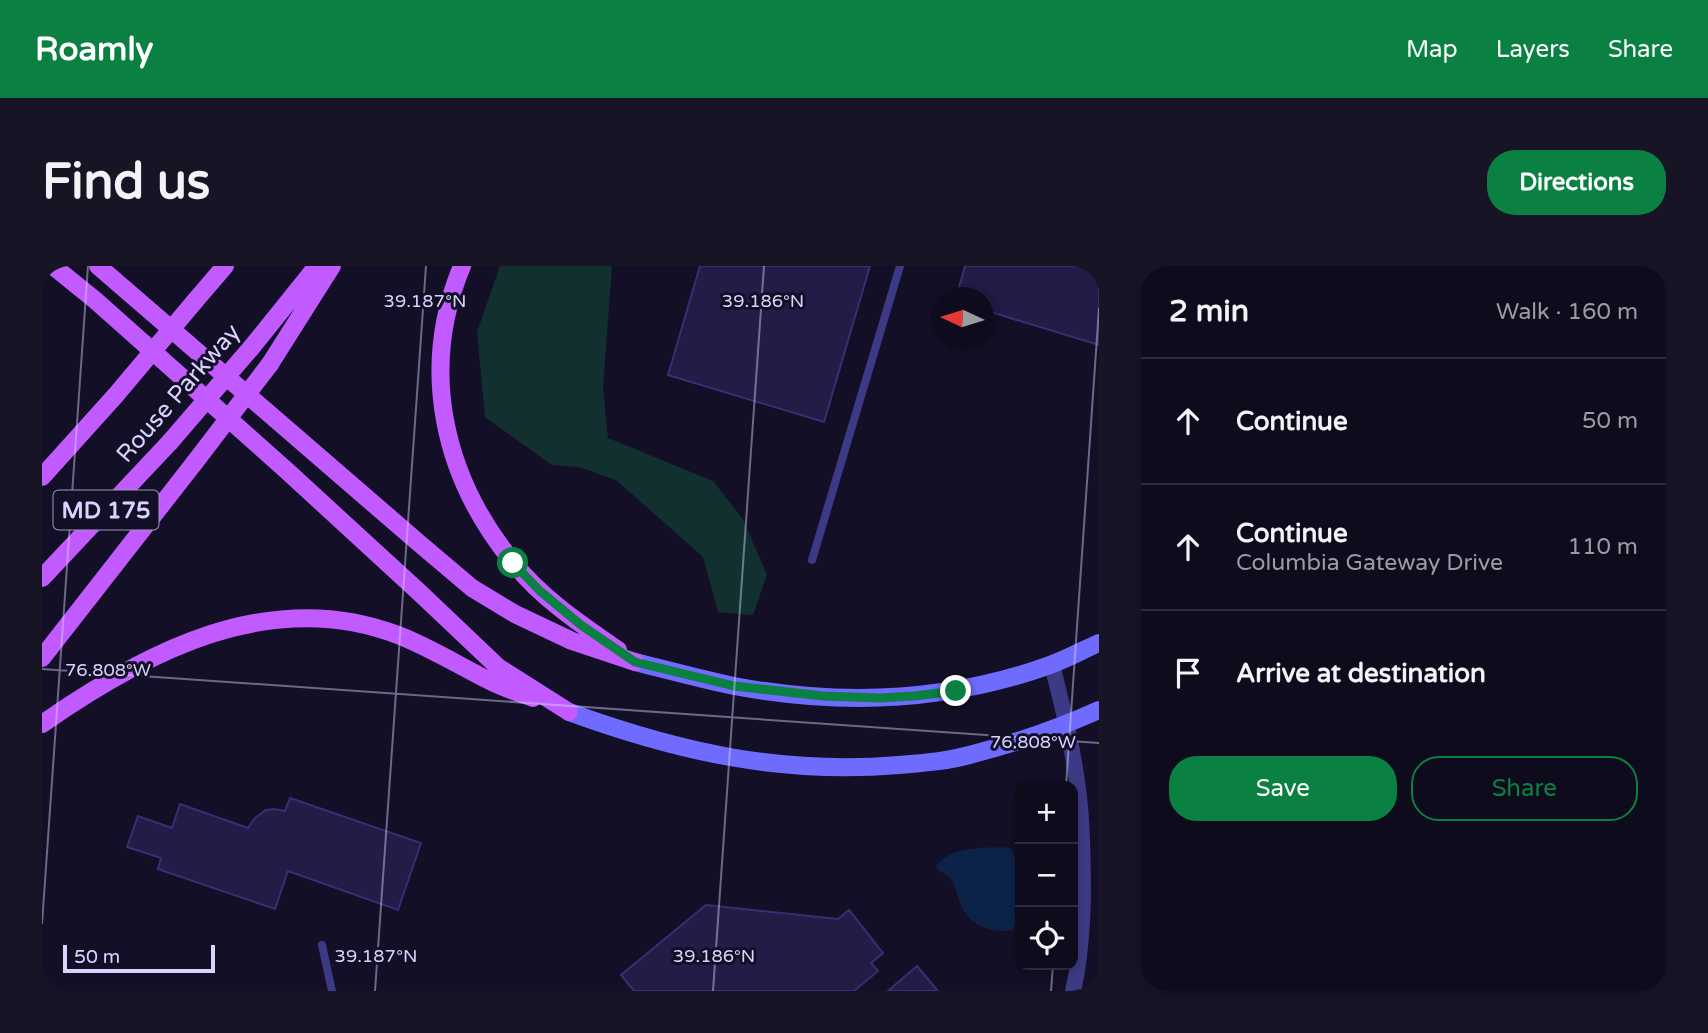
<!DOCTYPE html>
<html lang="en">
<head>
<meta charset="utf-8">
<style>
  :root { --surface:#0e0b1c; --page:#171425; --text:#f1f3f6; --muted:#9b9ba3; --line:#2e2b3b; --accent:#0b8043 }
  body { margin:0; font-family:"Varela Round",sans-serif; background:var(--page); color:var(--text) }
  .controls { position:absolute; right:21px; bottom:21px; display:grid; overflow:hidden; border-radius:14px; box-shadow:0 4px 10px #0003 }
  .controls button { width:63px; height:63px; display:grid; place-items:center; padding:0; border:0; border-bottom:2px solid var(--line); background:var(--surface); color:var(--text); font:35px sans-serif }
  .compass { position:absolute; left:889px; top:21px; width:63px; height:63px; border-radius:50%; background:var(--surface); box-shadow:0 4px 10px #0003; rotate:274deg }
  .scale { position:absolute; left:21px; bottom:18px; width:152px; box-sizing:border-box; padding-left:7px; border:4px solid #d9d4ff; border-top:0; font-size:19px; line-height:24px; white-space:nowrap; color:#d9d4ff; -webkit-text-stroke:5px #130f26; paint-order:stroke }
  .stop { position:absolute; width:21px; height:21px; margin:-16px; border:5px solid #0b8043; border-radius:50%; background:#fff }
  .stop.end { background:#0b8043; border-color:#fff; box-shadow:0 2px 7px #0008 }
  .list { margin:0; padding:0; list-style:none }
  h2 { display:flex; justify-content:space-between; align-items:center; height:91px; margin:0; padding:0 28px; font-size:30px }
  h2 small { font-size:23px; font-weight:400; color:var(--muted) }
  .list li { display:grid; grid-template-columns:46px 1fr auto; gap:21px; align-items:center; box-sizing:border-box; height:126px; padding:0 28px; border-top:2px solid var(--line) }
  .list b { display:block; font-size:26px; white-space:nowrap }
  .list p { margin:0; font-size:23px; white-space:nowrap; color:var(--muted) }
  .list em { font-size:23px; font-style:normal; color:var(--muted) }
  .actions { display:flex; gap:14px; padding:21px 28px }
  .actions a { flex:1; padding:16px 0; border:2px solid var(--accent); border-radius:28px; text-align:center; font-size:24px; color:var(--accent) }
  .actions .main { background:var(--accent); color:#fff }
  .icon { flex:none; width:38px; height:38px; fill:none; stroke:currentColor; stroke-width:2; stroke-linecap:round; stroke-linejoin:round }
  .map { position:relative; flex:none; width:1057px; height:725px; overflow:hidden; border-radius:28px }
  header { display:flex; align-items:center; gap:42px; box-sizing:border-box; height:98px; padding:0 35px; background:var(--accent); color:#fff }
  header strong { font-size:33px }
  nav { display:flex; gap:38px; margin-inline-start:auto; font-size:24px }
  .intro { display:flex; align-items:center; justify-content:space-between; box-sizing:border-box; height:168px; padding:0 42px }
  h1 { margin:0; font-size:49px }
  .button { padding:18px 32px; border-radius:28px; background:var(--accent); color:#fff; font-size:24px; font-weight:700 }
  main { display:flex; gap:42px; padding:0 42px }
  aside { flex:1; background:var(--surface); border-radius:28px; box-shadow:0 4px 10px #0003 }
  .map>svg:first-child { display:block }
  .green { fill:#12302f }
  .water { fill:#0c2248 }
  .building { fill:#241b47; stroke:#3b2d73; stroke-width:2 }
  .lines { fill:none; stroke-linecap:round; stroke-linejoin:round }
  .lane { stroke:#3d3a85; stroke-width:8 }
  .street { stroke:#3d3a85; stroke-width:16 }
  .secondary { stroke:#6f6bff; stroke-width:18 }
  .primary { stroke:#c25bff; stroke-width:18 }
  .primary-bridge { stroke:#c25bff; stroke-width:18 }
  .route { stroke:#0b8043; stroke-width:9 }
  .ticks { fill:none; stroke:#d9d4ff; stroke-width:2; stroke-opacity:0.45 }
  .labels { text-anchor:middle; stroke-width:6; stroke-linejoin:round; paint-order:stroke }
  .shield { fill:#130f26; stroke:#9e99be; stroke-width:2 }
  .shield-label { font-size:23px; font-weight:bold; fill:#d9d4ff }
  .street-label { font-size:24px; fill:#d9d4ff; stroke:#130f26 }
  .ticks-label { font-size:18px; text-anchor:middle; fill:#d9d4ff; stroke:#130f26; stroke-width:6; stroke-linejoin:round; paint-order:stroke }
</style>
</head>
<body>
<header>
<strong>Roamly</strong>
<nav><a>Map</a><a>Layers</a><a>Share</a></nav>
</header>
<div class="intro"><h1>Find us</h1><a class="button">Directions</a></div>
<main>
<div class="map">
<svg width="1057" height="725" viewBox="0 0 1057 725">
  <rect width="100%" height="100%" fill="#130f26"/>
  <!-- green -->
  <path class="green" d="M458,0H570L561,121L566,172L671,215L701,253L725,309L711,349L676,346L661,291L574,214L537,201L510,199L443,151L435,66Z"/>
  <!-- water -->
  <path class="water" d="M963,581L970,583L974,593L973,656L971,664C953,668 931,661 922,645C911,627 918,614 896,604L894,600C909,580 940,582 963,581Z"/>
  <!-- building -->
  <path class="building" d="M658,0H828L782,156L626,109Z
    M923,0H1057V79L942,44V32H914Z
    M248,532L379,577L356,644L246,605L233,643L116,603L119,592L85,581L96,550L130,562L138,538L206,562L213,552L224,544L232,543L243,545Z
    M664,639L796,653L807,644L841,687L829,697L836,705L812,725H592L579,709Z
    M875,700L896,725H846Z"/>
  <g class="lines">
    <!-- lane -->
    <path class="lane" d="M770,294L858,0
      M280,679L290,725"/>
    <!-- street -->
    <path class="street" d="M1010,399C1021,442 1032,486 1037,531C1041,565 1041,599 1041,634C1040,664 1038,695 1031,725"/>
    <!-- secondary -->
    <path class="secondary" d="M593,396C626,404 659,413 692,420C799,440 906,436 1008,399C1025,393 1041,384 1057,377
      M527,446C637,486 740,509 857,499C882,497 907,495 931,488C974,477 1017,462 1057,444"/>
    <!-- primary -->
    <path class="primary" d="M11,0L53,34L244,204L378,327L456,401L527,446
      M56,0L378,278L430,322L473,348L530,375L593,396
      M420,0C377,103 401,210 470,295C498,331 538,358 576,384
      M153,35L183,0
      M209,82L275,0
      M228,98L290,0
      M0,211L73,130
      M0,312L128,176
      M0,392L153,196
      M0,458C103,386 228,320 356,369C387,381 416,399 446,414C460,422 476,426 491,432"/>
    <!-- primary-bridge -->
    <path class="primary-bridge" d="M73,130L153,35
      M128,176L209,82
      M153,196L228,98"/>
  </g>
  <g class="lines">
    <!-- route -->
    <path class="route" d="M471,297L498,325L539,359L593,396L692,420L781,430L837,432L872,430L914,425"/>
  </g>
  <!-- ticks -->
  <path class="ticks" d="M0,403L1057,477M1024,520L1057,42M0,658L46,0M333,725L384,0M671,725L722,0M1009,725L1011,699"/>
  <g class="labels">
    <!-- shield labels -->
    <rect class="shield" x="11.5" y="224.5" width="105" height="39" rx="5"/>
    <g class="shield-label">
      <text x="64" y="252">MD 175</text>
    </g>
    <!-- street labels -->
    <g class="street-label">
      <text transform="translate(136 127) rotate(-49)" y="8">Rouse Parkway</text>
    </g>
  </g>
  <g class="ticks-label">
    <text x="383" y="41">39.187°N</text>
    <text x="721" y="41">39.186°N</text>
    <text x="66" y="410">76.808°W</text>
    <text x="991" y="482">76.808°W</text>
    <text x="334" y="696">39.187°N</text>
    <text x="672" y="696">39.186°N</text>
  </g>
</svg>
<div class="controls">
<button>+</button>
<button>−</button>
<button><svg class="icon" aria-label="locate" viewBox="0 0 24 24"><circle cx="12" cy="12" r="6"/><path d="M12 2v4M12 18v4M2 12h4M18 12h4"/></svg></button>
</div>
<svg class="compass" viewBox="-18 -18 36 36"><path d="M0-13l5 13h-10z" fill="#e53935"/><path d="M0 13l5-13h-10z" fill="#9b9ba3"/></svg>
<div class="scale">50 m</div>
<div class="stop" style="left:471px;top:297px"></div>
<div class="stop end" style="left:914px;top:425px"></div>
</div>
<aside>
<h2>2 min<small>Walk · 160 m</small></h2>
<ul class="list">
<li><svg class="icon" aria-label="ahead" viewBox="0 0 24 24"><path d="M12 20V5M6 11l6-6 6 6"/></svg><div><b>Continue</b></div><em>50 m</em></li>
<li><svg class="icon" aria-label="ahead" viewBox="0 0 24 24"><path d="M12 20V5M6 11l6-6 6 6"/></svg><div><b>Continue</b><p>Columbia Gateway Drive</p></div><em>110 m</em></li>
<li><svg class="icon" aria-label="arrive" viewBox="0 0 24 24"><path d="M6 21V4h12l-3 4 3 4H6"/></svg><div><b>Arrive at destination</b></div></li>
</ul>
<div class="actions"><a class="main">Save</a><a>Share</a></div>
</aside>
</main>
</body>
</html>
